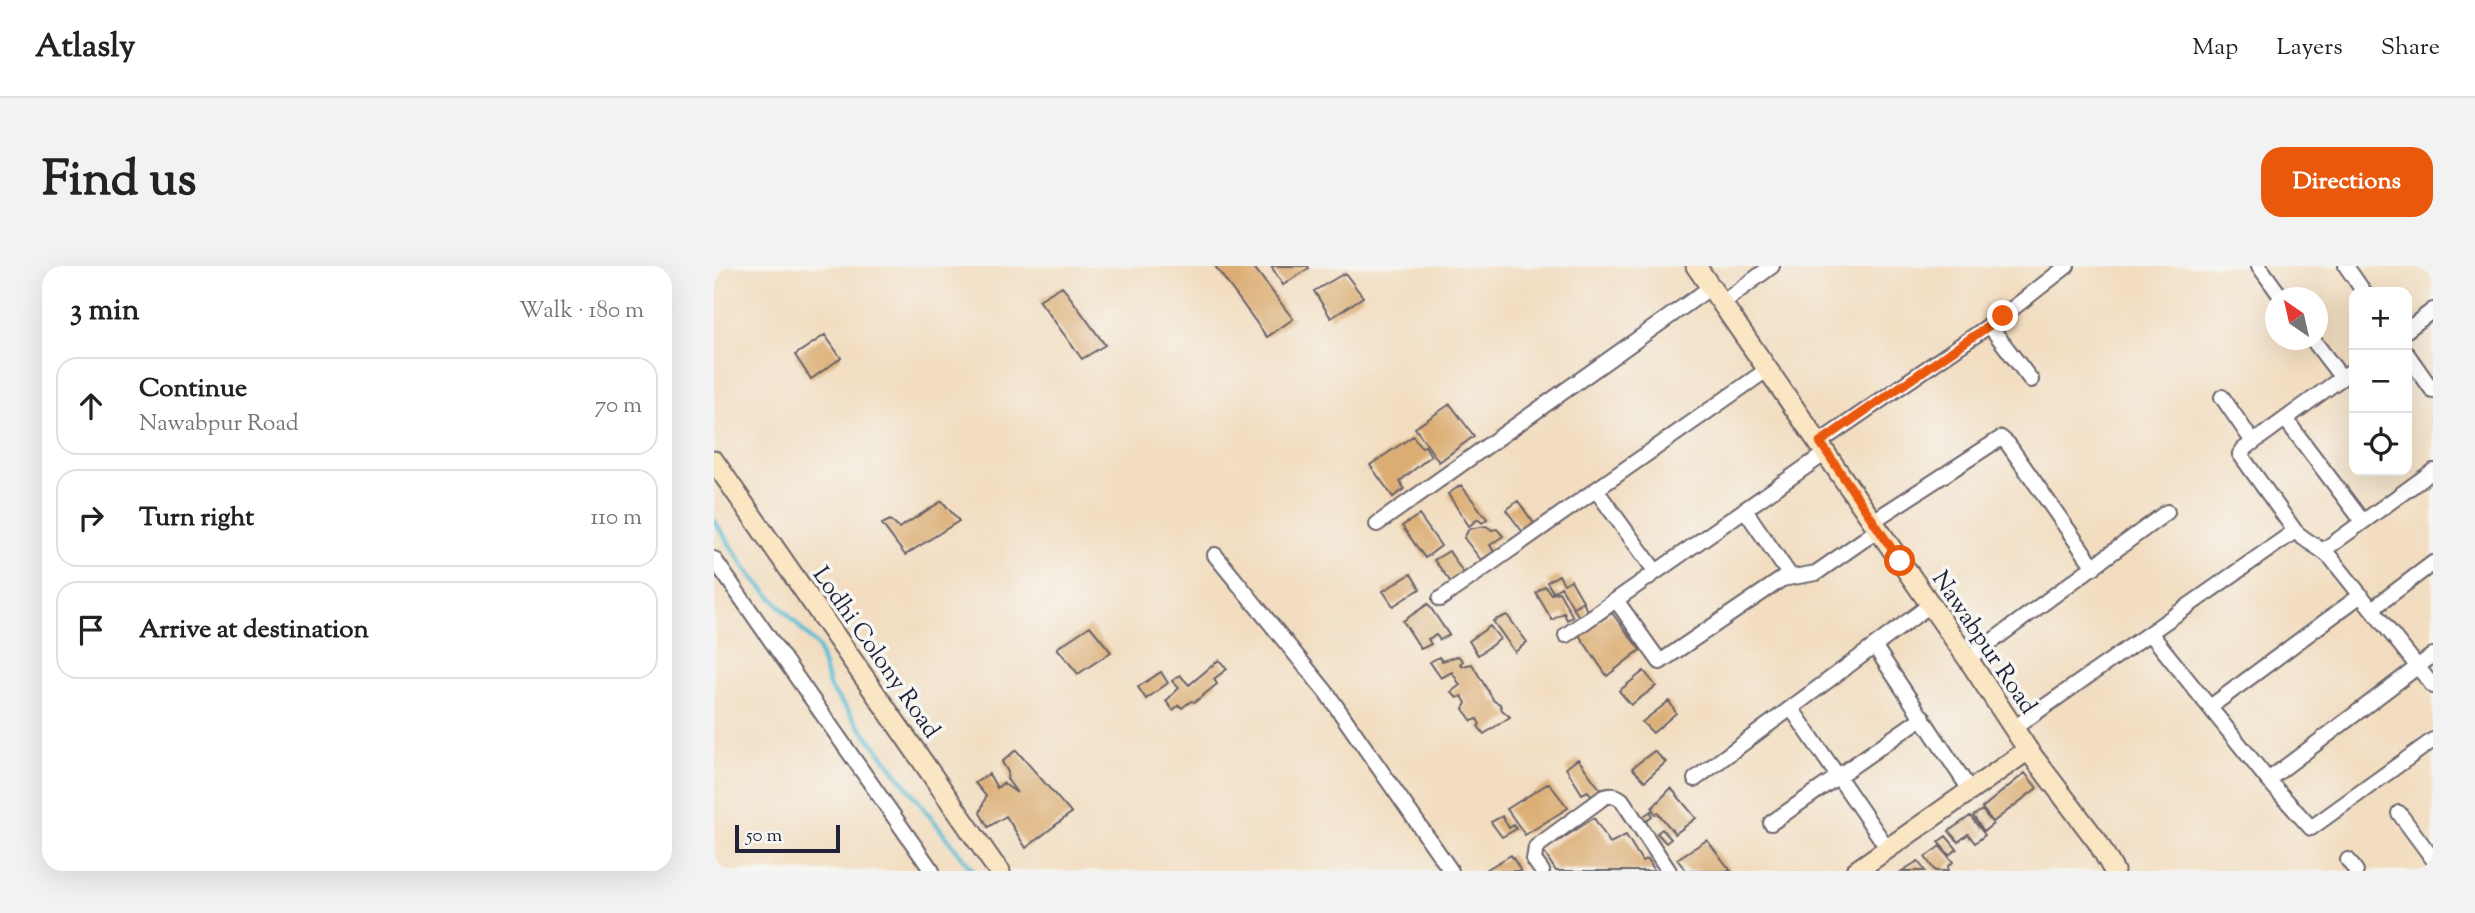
<!DOCTYPE html>
<html lang="en">
<head>
<meta charset="utf-8">
<style>
  :root { --surface:#fff; --page:#f2f2f2; --text:#222; --muted:#767676; --line:#e0e0e0; --accent:#ea580c }
  body { margin:0; font-family:"Sorts Mill Goudy",serif; background:var(--page); color:var(--text) }
  .controls { position:absolute; right:21px; top:21px; display:grid; overflow:hidden; border-radius:14px; box-shadow:0 7px 28px #0002 }
  .controls button { width:63px; height:63px; display:grid; place-items:center; padding:0; border:0; border-bottom:2px solid var(--line); background:var(--surface); color:var(--text); font:35px sans-serif }
  .compass { position:absolute; left:1551px; top:21px; width:63px; height:63px; border-radius:50%; background:var(--surface); box-shadow:0 7px 28px #0002; rotate:326deg }
  .scale { position:absolute; left:21px; bottom:18px; width:105px; box-sizing:border-box; padding-left:7px; border:4px solid #22223b; border-top:0; font-size:19px; line-height:24px; white-space:nowrap; color:#22223b; -webkit-text-stroke:5px #f6f6f2; paint-order:stroke }
  .stop { position:absolute; width:21px; height:21px; margin:-16px; border:5px solid #ea580c; border-radius:50%; background:#fff }
  .stop.end { background:#ea580c; border-color:#fff; box-shadow:0 2px 7px #0008 }
  .list { margin:0; padding:0; list-style:none }
  h2 { display:flex; justify-content:space-between; align-items:center; height:91px; margin:0; padding:0 28px; font-size:30px }
  h2 small { font-size:23px; font-weight:400; color:var(--muted) }
  .list li { display:grid; grid-template-columns:46px 1fr auto; gap:21px; align-items:center; box-sizing:border-box; height:98px; margin:0 14px 14px; padding:0 14px; border:2px solid var(--line); border-radius:21px }
  .list b { display:block; font-size:26px; white-space:nowrap }
  .list p { margin:0; font-size:23px; white-space:nowrap; color:var(--muted) }
  .list em { font-size:23px; font-style:normal; color:var(--muted) }
  .icon { flex:none; width:38px; height:38px; fill:none; stroke:currentColor; stroke-width:2; stroke-linecap:round; stroke-linejoin:round }
  .map { position:relative; flex:none; width:1719px; height:605px; overflow:hidden; border-radius:21px }
  header { display:flex; align-items:center; gap:42px; box-sizing:border-box; height:98px; padding:0 35px; background:var(--surface); border-bottom:2px solid var(--line) }
  header strong { font-size:33px }
  nav { display:flex; gap:38px; margin-inline-start:auto; font-size:24px }
  .intro { display:flex; align-items:center; justify-content:space-between; box-sizing:border-box; height:168px; padding:0 42px }
  h1 { margin:0; font-size:49px }
  .button { padding:18px 32px; border-radius:21px; background:var(--accent); color:#fff; font-size:24px; font-weight:700 }
  main { display:flex; gap:42px; padding:0 42px }
  aside { flex:1; background:var(--surface); border-radius:21px; box-shadow:0 7px 28px #0002 }
  .map>svg:first-child { display:block }
  .lines { fill:none; stroke-linecap:round; stroke-linejoin:round }
  .stream { stroke:#55bbd3; stroke-width:4.5 }
  .building { fill:#dcae75 }
  .street-casing { stroke:#6b636a; stroke-width:18 }
  .secondary-casing { stroke:#6b636a; stroke-width:23 }
  .street { stroke:#fff; stroke-width:14 }
  .secondary { stroke:#fbe6c4; stroke-width:19 }
  .route { stroke:#ea580c; stroke-width:9 }
  .labels { text-anchor:middle; stroke-width:7; stroke-linejoin:round; paint-order:stroke }
  .street-label { font-size:24px; fill:#22223b; stroke:#f6f6f2 }
</style>
</head>
<body>
<header>
<strong>Atlasly</strong>
<nav><a>Map</a><a>Layers</a><a>Share</a></nav>
</header>
<div class="intro"><h1>Find us</h1><a class="button">Directions</a></div>
<main>
<aside>
<h2>3 min<small>Walk · 180 m</small></h2>
<ul class="list">
<li><svg class="icon" aria-label="ahead" viewBox="0 0 24 24"><path d="M12 20V5M6 11l6-6 6 6"/></svg><div><b>Continue</b><p>Nawabpur Road</p></div><em>70 m</em></li>
<li><svg class="icon" aria-label="right" viewBox="0 0 24 24"><path d="M7 20v-9h11M14 6l5 5-5 5"/></svg><div><b>Turn right</b></div><em>110 m</em></li>
<li><svg class="icon" aria-label="arrive" viewBox="0 0 24 24"><path d="M6 21V4h12l-3 4 3 4H6"/></svg><div><b>Arrive at destination</b></div></li>
</ul>
</aside>
<div class="map">
<svg width="1719" height="605" viewBox="0 0 1719 605">
  <rect width="100%" height="100%" fill="#f6f6f2"/>
  <filter id="ink" filterUnits="userSpaceOnUse"><feTurbulence type="fractalNoise" baseFrequency=".0143" numOctaves="2"/><feDisplacementMap in="SourceGraphic" scale="14" xChannelSelector="R" yChannelSelector="G"/><feConvolveMatrix kernelMatrix="1 2 1 2 8 2 1 2 1" color-interpolation-filters="sRGB"/></filter>
  <filter id="wash" filterUnits="userSpaceOnUse"><feTurbulence type="fractalNoise" baseFrequency=".00686" numOctaves="4" result="noise"/><feDisplacementMap in="SourceGraphic" scale="28" xChannelSelector="R" yChannelSelector="G"/><feGaussianBlur stdDeviation="1.57" result="paint"/><feColorMatrix in="noise" values="0 0 0 0 0 0 0 0 0 0 0 0 0 0 0 0 0 1.4 0 .05"/><feComposite in="paint" operator="in"/></filter>
  <g filter="url(#wash)">
    <rect width="100%" height="100%" fill="#f2ddc0"/>
    <g class="lines">
      <!-- stream -->
      <path class="stream" d="M0,254L35,307L104,381L116,422L259,605"/>
    </g>
    <g id="blocks">
      <!-- building -->
      <path class="building" d="M501,0H539L579,53L553,71Z
        M557,0H594L595,2L569,19Z
        M631,7L649,31L617,52L600,25Z
        M348,20L391,79L368,93L325,34Z
        M111,69L127,92L97,113L81,89Z
        M736,138L760,170L725,196L701,162Z
        M699,170L707,181L711,180L717,190L686,215L690,223L679,231L656,199Z
        M747,219L773,253L768,257L764,253L755,260L734,228Z
        M228,235L245,255L191,289L168,258L176,254L185,262Z
        M804,235L821,259L811,269L792,244Z
        M705,249L727,280L711,292L688,260Z
        M772,260L778,264L783,263L789,270L776,279L780,286L767,294L750,272L755,263Z
        M735,285L752,311L740,320L720,294Z
        M697,308L706,323L679,340L669,325Z
        M845,309L850,318L857,314L869,335L874,349L867,353L859,342L869,335L859,341L847,321L839,326L833,316Z
        M831,320L837,328L845,326L859,351L853,354L850,347L838,354L822,327Z
        M714,338L735,369L726,374L722,369L714,373L717,378L707,383L689,355Z
        M898,347L926,384L893,410L865,369Z
        M793,349L813,376L801,386L779,355Z
        M376,360L397,386L364,408L343,382Z
        M776,360L786,373L764,389L755,375Z
        M744,390L749,395L746,398L748,400L758,398L780,435L786,438L788,444L796,451L770,468L764,460L766,458L763,453L758,455L749,443L752,437L748,430L743,432L737,426L746,419L738,406L727,412L716,396L725,391L728,395Z
        M505,394L513,403L500,413L503,418L481,436L477,435L468,442L465,439L459,444L452,435L465,422L458,415L466,409L475,419Z
        M930,405L942,420L917,439L905,425Z
        M447,406L454,417L432,433L424,421Z
        M955,435L962,447L939,467L928,456Z
        M302,484L357,547L312,582L292,550L274,561L266,547L272,530L261,517L275,508L283,522L289,517L303,527L293,513L294,506L288,496Z
        M940,485L952,496L931,515L918,502Z
        M864,493L888,526L879,532L874,525L868,528L852,502Z
        M1311,507L1323,522L1279,556L1268,542Z
        M835,517L854,542L811,569L793,543Z
        M957,522L982,552L961,568L944,547L941,548L938,542Z
        M1268,544L1279,558L1270,565L1259,550Z
        M937,545L938,551L931,556L927,552Z
        M788,550L795,562L800,559L802,563L788,571L777,556Z
        M1256,550L1271,569L1261,577L1254,568L1244,576L1235,565Z
        M880,552L896,577L912,569L928,595L934,593L941,605H842L829,585Z
        M948,563L957,573L952,577L943,567Z
        M1232,570L1243,583L1235,589L1224,576Z
        M993,574L1017,605H972L963,593Z
        M1226,580L1239,596L1234,600V605H1221L1211,591Z
        M797,589L807,605H770Z
        M1204,595L1211,605H1188Z"/>
    </g>
  </g>
  <g filter="url(#ink)">
    <use href="#blocks" fill-opacity="0" stroke="#6b636a" stroke-width="2"/>
    <g class="lines">
      <!-- street casing -->
      <g class="street-casing">
        <path id="street" d="M1545,0L1568,32
          M1632,0L1650,26
          M1008,37L1058,0
          M1275,59L1317,114
          M1693,64L1719,44
          M1599,74L1628,112
          M1693,88L1719,125
          M1640,103L1530,183L1526,188L1581,265C1592,276 1606,281 1617,292L1719,420
          M1508,131L1539,176
          M1572,154L1646,252
          M1106,176L1289,50L1353,0
          M882,224L942,306
          M1031,244L1077,311
          M1159,255L1287,172L1294,178L1380,301
          M663,258L997,21
          M1610,284L1719,205
          M501,289L612,426L737,605
          M0,293L218,605
          M726,333L1054,103
          M902,334L946,396L1068,313L1102,307L1165,263
          M1658,343L1719,297
          M1436,367L1554,514L1597,562L1719,474
          M852,369L1113,186
          M1161,381L1256,524
          M1254,393L1453,246
          M1496,441L1647,329
          M1077,442L1174,583
          M1300,462L1581,265
          M981,513L1216,339
          M1554,514L1719,389
          M1685,547L1719,593
          M1057,557L1209,451
          M1634,594L1642,605
          M828,605L820,594L822,581L890,531C898,529 902,529 908,534L955,605"/>
      </g>
      <!-- secondary casing -->
      <g class="secondary-casing">
        <path id="secondary" d="M982,0L1254,393L1314,484L1383,575L1400,605
          M0,195L279,597L286,605
          M1142,605L1314,484"/>
      </g>
      <!-- street -->
      <use href="#street" class="street"/>
      <!-- secondary -->
      <use href="#secondary" class="secondary"/>
    </g>
  </g>
  <g class="lines" filter="url(#ink)">
    <!-- route -->
    <path class="route" d="M1186,295L1106,176L1289,50"/>
  </g>
  <g class="labels">
    <!-- street labels -->
    <g class="street-label">
      <text transform="translate(1271 376) rotate(56)" y="8">Nawabpur Road</text>
      <text transform="translate(163 386) rotate(55)" y="8">Lodhi Colony Road</text>
    </g>
  </g>
</svg>
<div class="controls">
<button>+</button>
<button>−</button>
<button><svg class="icon" aria-label="locate" viewBox="0 0 24 24"><circle cx="12" cy="12" r="6"/><path d="M12 2v4M12 18v4M2 12h4M18 12h4"/></svg></button>
</div>
<svg class="compass" viewBox="-18 -18 36 36"><path d="M0-13l5 13h-10z" fill="#e53935"/><path d="M0 13l5-13h-10z" fill="#767676"/></svg>
<div class="scale">50 m</div>
<div class="stop" style="left:1186px;top:295px"></div>
<div class="stop end" style="left:1289px;top:50px"></div>
</div>
</main>
</body>
</html>
